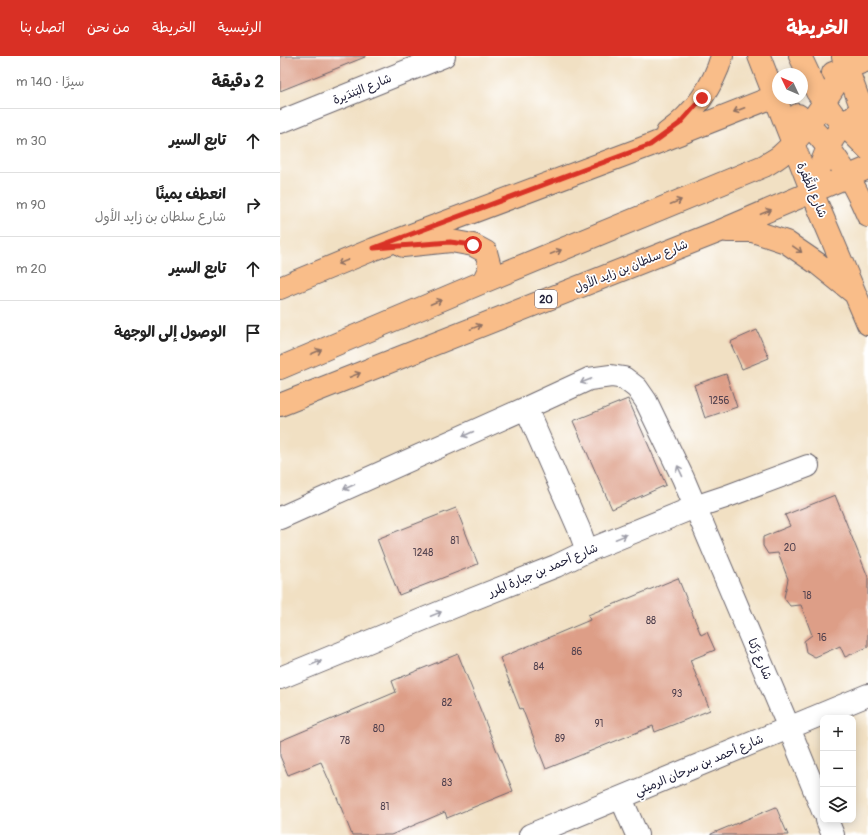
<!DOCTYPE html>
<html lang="ar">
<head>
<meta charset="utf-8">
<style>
  :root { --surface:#fff; --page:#f6f6f6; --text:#222; --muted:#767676; --line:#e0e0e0; --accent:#d93025 }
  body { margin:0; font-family:Pangolin,"Playpen Sans Arabic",sans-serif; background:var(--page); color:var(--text); direction:rtl }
  .controls { position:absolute; right:12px; bottom:12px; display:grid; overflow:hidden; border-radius:8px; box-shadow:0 2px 10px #0003 }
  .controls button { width:36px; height:36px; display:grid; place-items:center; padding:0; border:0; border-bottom:1px solid var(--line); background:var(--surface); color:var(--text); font:20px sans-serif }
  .compass { position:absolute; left:492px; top:12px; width:36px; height:36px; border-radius:50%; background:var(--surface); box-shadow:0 2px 10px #0003; rotate:314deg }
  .stop { position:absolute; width:12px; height:12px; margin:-9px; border:3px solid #d93025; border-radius:50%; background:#fff }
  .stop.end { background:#d93025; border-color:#fff; box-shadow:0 1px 4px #0008 }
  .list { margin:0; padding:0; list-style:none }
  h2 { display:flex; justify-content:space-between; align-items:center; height:52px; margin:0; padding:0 16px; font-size:17px }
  h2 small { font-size:13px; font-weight:400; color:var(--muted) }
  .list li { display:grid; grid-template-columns:26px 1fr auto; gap:12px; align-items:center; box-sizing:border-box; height:64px; padding:0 16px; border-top:1px solid var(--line) }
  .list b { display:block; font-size:15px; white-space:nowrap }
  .list p { margin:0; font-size:13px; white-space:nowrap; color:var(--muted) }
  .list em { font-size:13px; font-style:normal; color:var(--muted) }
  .icon { flex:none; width:22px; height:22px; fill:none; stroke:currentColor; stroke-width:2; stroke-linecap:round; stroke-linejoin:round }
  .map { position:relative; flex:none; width:588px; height:779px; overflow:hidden; direction:ltr }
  header { display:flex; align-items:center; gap:24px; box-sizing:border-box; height:56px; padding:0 20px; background:var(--accent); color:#fff }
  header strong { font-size:19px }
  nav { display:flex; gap:22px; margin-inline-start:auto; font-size:14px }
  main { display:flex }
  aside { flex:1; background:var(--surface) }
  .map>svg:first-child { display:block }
  .building { fill:#dd9e87 }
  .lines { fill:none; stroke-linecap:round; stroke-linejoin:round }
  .minor-casing { stroke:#6a646b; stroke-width:24 }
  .major-casing { stroke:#6a646b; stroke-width:24 }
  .minor { stroke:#fff; stroke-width:22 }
  .major { stroke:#f9bd89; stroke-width:22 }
  .oneway { stroke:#8e7062 }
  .oneway2 { stroke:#9c9ca7 }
  .route { stroke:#d93025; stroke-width:5 }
  .labels { text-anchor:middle; stroke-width:3.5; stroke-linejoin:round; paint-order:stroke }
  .number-label { font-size:10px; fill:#51414e }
  .shield { fill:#fff; stroke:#646476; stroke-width:1 }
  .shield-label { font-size:11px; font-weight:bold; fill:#22223b }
  .street-label { font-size:12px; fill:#22223b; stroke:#fff }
</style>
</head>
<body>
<header>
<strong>الخريطة</strong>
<nav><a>الرئيسية</a><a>الخريطة</a><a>من نحن</a><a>اتصل بنا</a></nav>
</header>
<main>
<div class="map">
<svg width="588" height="779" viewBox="0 0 588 779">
  <rect width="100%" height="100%" fill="#fff"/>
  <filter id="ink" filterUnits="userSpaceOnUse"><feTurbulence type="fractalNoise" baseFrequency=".025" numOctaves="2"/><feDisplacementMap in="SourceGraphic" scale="8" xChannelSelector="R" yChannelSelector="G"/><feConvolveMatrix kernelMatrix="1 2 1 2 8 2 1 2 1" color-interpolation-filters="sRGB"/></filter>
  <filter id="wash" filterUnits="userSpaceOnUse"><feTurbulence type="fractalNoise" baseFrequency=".012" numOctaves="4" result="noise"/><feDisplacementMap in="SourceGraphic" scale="16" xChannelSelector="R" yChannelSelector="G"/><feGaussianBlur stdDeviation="0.9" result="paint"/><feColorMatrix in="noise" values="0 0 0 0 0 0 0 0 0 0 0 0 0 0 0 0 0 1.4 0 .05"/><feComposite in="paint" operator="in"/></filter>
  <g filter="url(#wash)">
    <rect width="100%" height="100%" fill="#f1e0c3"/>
    <g id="blocks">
      <!-- building -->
      <path class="building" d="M0,0H85V1L0,35Z
        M477,274L489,302L462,313L450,286Z
        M446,318L457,351L425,362L414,329Z
        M348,343L386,429L332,453L293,365Z
        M555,439L588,521V591L565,601L560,590L535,601L526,596L524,585L532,579L521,549L510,550L504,542L508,523L498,497L488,498L483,490V481L510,470L505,459Z
        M176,452L198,508L119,539L97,483Z
        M398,522L421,579L427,576L435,594L410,604L430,654L375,676L373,670L266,713L242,652L240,653L220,602L310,564L308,559Z
        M178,598L233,735L167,762L165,756L111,779H72L52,729H51L41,706L8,719L0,700V685L116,636L112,625Z
        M496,751L508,779H431V778Z"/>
    </g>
  </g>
  <g filter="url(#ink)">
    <use href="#blocks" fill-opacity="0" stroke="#6a646b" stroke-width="1"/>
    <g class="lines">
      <!-- minor casing -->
      <g class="minor-casing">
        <path id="minor" d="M0,66L164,0
          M246,352L299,473L307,495
          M0,462L246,352L309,323L331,320L344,322L357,332L366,345L403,422L509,672L543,755
          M0,622L178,549L276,510L307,495L415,451L445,441L528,410
          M341,742L357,779
          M547,764L553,779
          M250,779L588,639"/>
      </g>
      <!-- major casing -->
      <g class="major-casing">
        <path id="major" d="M479,0L532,136L588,268
          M520,0L537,36L553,58L588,93
          M563,1L588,70
          M553,17L588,4
          M518,59C549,87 572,122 588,160
          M387,77C413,58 433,31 442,0
          M532,136C537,121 541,106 548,92C556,74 572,60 588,49
          M447,175H473L506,186L538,208L574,237
          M123,190L171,185L193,189L206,196L210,211L203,226
          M0,232L94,193L371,89L498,39
          M0,312L203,226L484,110C489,107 495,104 500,100C529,75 546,42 567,11
          M0,349L440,175L588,112"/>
      </g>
      <!-- minor -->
      <use href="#minor" class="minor"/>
      <!-- major -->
      <use href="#major" class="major"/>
    </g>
    <!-- one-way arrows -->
    <defs><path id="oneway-shaft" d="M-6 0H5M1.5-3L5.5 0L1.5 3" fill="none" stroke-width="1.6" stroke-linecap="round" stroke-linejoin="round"/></defs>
    <g class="oneway">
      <use href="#oneway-shaft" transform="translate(459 54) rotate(159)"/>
      <use href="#oneway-shaft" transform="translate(396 146) rotate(-22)"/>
      <use href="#oneway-shaft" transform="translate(486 156) rotate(-23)"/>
      <use href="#oneway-shaft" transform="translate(517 193) rotate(35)"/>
      <use href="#oneway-shaft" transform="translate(276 196) rotate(-22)"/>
      <use href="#oneway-shaft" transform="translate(63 206) rotate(158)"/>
      <use href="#oneway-shaft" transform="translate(156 246) rotate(-23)"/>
      <use href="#oneway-shaft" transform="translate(196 271) rotate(-22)"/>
      <use href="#oneway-shaft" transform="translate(36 296) rotate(-23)"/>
      <use href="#oneway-shaft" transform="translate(75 319) rotate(-22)"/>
    </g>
    <g class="oneway2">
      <use href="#oneway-shaft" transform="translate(306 325) rotate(159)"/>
      <use href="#oneway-shaft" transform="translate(188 378) rotate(156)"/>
      <use href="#oneway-shaft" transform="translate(400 415) rotate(-115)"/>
      <use href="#oneway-shaft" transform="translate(69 431) rotate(156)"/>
      <use href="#oneway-shaft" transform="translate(341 481) rotate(-22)"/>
      <use href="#oneway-shaft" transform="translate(156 558) rotate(-22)"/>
      <use href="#oneway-shaft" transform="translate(36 607) rotate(-22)"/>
    </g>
  </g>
  <g class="lines" filter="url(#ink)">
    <!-- route -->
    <path class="route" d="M193,189L170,186L94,192L370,89L399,68L422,42"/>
  </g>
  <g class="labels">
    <!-- number labels -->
    <g class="number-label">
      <text x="439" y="348">1256</text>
      <text x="175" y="488">81</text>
      <text x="510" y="495">20</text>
      <text x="143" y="500">1248</text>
      <text x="527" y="543">18</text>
      <text x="371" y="568">88</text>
      <text x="542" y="585">16</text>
      <text x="297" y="599">86</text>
      <text x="259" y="614">84</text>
      <text x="397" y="641">93</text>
      <text x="167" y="650">82</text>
      <text x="319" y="671">91</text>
      <text x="99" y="676">80</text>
      <text x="280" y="686">89</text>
      <text x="65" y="688">78</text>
      <text x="167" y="730">83</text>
      <text x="105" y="754">81</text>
    </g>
    <!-- shield labels -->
    <rect class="shield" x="255" y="234" width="22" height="18" rx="3"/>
    <g class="shield-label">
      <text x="266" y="247">20</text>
    </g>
    <!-- street labels -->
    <g class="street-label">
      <text transform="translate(82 33) rotate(-22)" y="4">شارع البَندَيرة</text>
      <text transform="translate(532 134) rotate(67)" y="4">شارع الظَّفرة</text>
      <text transform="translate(351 210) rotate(-22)" y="4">شارع سلطان بن زايد الأول</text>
      <text transform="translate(263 514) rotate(-23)" y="4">شارع أحمد بن جبارة المرر</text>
      <text transform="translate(480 603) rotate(67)" y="4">شارع رَكنا</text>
      <text transform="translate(419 709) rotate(-23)" y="4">شارع أحمد بن سرحان الرميثي</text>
    </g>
  </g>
</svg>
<div class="controls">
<button>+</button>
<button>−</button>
<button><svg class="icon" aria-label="layers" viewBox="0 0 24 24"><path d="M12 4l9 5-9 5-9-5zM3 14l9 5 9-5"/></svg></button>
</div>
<svg class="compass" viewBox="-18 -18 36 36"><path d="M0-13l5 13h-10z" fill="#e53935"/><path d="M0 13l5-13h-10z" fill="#767676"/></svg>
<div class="stop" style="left:193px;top:189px"></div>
<div class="stop end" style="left:422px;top:42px"></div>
</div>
<aside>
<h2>2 دقيقة<small>سيرًا · 140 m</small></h2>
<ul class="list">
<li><svg class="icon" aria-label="ahead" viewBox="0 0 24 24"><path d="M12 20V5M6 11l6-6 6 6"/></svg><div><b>تابع السير</b></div><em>30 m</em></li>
<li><svg class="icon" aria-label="right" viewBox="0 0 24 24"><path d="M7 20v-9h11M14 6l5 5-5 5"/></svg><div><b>انعطف يمينًا</b><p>شارع سلطان بن زايد الأول</p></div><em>90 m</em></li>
<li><svg class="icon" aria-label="ahead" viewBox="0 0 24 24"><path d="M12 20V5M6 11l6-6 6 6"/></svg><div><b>تابع السير</b></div><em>20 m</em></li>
<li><svg class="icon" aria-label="arrive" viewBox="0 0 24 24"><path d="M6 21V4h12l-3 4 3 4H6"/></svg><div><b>الوصول إلى الوجهة</b></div></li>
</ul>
</aside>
</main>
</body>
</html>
